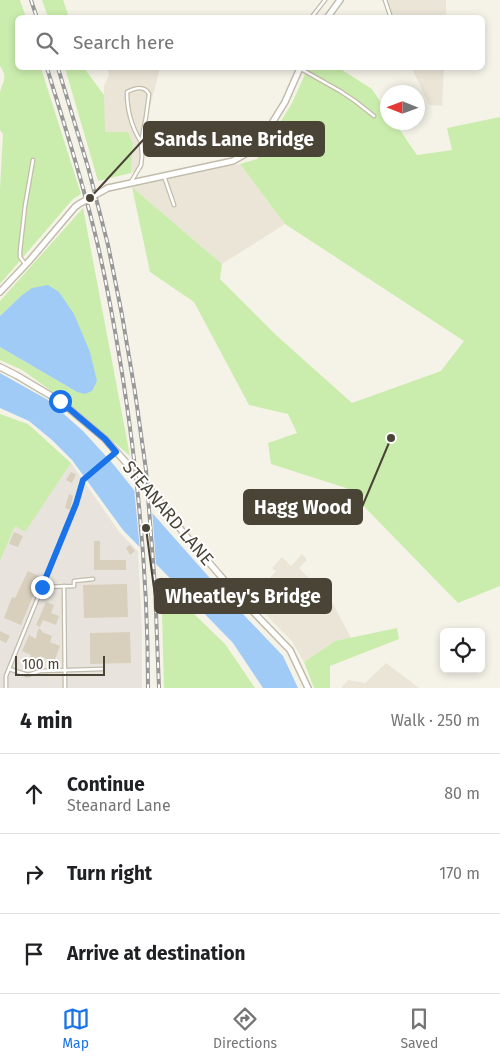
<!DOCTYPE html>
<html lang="en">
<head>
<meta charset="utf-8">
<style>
  :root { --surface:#fff; --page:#f6f6f6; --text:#202124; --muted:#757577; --line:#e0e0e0; --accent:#1a73e8 }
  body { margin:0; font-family:"Fira Sans",sans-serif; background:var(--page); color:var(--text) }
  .controls { position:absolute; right:15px; bottom:15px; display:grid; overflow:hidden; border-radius:8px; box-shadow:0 2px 8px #0003 }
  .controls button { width:45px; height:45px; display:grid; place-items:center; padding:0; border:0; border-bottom:1px solid var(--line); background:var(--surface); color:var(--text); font:25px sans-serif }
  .compass { position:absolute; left:380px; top:85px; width:45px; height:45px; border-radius:50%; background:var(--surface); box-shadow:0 2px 8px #0003; rotate:271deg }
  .scale { position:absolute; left:15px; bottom:12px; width:90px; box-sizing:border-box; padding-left:5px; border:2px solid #4a4436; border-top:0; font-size:14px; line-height:18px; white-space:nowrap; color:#4a4436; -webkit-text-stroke:4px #fff; paint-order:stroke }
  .stop { position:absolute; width:15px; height:15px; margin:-11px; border:4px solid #1a73e8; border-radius:50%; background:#fff }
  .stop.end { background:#1a73e8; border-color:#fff; box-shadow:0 1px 5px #0008 }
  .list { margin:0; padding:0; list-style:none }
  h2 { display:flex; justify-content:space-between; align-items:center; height:65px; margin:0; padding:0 20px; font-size:21px }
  h2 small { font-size:16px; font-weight:400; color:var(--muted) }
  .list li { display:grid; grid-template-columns:32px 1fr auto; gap:15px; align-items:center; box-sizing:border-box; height:80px; padding:0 20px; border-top:1px solid var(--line) }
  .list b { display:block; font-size:19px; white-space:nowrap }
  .list p { margin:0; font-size:16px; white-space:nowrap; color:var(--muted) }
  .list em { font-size:16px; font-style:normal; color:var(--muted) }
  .icon { flex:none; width:28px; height:28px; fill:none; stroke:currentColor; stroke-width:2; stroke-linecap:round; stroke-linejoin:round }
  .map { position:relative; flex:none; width:500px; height:688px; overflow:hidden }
  .search { position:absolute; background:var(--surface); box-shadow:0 2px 8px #0003; left:15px; right:15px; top:15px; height:55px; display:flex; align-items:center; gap:12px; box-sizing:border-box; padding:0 18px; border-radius:8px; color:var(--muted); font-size:19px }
  .sheet { height:305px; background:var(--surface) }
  nav { display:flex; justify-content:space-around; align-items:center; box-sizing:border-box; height:70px; border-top:1px solid var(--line); background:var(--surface); font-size:14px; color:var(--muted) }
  nav a { display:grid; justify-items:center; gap:2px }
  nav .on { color:var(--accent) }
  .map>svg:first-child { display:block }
  .residential { fill:#eae5d6 }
  .industrial { fill:#e8e4dd }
  .green { fill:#caedad }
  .water { fill:#a0cbf7 }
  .pier { fill:#f5f3e8 }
  .building { fill:#d8d0bc }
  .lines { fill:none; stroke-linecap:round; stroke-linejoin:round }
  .service-casing { stroke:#c2bcaa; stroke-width:5 }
  .minor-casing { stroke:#c2bcaa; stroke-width:8 }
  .tertiary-casing { stroke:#c2bcaa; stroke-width:8 }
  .service { stroke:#fff; stroke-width:2.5 }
  .minor { stroke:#fff; stroke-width:5 }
  .tertiary { stroke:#fff; stroke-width:5.5 }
  .rail-casing { stroke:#989898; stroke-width:4 }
  .rail { stroke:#fff; stroke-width:2; stroke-dasharray:5.5; stroke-linecap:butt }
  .minor-bridge-casing { stroke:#c2bcaa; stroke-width:8; stroke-linecap:butt }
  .minor-bridge { stroke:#fff; stroke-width:5 }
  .route { stroke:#1a73e8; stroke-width:6 }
  .labels { text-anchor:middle; stroke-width:4; stroke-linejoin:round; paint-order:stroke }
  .street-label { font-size:18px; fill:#4a4436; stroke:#fff }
  .leader { fill:none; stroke:#4a4436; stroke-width:2 }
  .callout-dot { fill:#4a4436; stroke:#fff; stroke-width:2 }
  .callout { fill:#4a4436; stroke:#4a4436; stroke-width:2 }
  .callout-label { font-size:19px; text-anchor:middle; font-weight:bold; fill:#fff }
</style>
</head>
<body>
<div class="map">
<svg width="500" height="688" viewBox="0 0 500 688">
  <rect width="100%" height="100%" fill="#f5f3e8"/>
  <!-- residential -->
  <path class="residential" d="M382,0H446V17H390Z
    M108,68H160L141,142L143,169L131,173L133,144L104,132V86L109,75Z
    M412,68H444L442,106L429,105Z
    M240,164L285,224L222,264L132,187Z
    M302,554L307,560L299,568L332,602L351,638L335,641L304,662L292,641L266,615L271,609L262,596L276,585L270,578L276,571L272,568L282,557L291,566Z
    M386,663L419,688H341L348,680L365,683Z"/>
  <!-- industrial -->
  <path class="industrial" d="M71,463L120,533L138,551L142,629V688H0V561L15,526L25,531Z"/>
  <!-- green -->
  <path class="green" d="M0,0H20L26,17L18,18V68H41L81,194L73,199L0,284V189L3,134L0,130C0,118 0,105 0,93C2,81 9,79 0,66Z
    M42,0H63L69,17H48Z
    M65,68H84L104,95L105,132H128L133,144L131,173L98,181Z
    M308,68H339L372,89L387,112L388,122L395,123L417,155L452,150L447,128L500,117V586L458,603L346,488L271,464L268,443L297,433L288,414L249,405L194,302L150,272L132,187L222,264L220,279L276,335L352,403L441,371L464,341L285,224L240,164L257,159L291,105Z
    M83,208L130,456L71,405L22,370L0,360V347L77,392L21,296L0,316V301Z
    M0,414L28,424L71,463L25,532L15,526L0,561Z
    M161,576L190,610L225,644L255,688H164Z
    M397,628L399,639L330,666V688H314L304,662L335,641Z"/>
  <!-- water -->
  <path class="water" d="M48,285L59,292L74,314L90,352L97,381L92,391L85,394L77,392L0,347V316L21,296L32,288Z
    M0,373L48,400L83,431L114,465L154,515L224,594L283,656L298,688H263L233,643L123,530L72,460L52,440L29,421L0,408Z"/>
  <!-- pier -->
  <path class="pier" d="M134,487L152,508L156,566L140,550Z"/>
  <!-- building -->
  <path class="building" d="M71,472L76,474L72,483L66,480Z
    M69,494L73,496L70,510L65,508Z
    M14,532L23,536L18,547L9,544Z
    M94,541H100V560H126V570H94Z
    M130,545L135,551L130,555L126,548Z
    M28,571L41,577L21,625L4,618L12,597L15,598Z
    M127,584L128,617L84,618L83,585Z
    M46,602L54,605L51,613L59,616L56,625L43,620L40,627L36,625Z
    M39,628L44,633L52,636L50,642L60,646L54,662L40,656L34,669L26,665L31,655L22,651L29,635L36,639L37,633Z
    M0,631L10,636L6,643L0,640Z
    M130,632L131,663L90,664V633Z"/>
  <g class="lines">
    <!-- service casing -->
    <g class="service-casing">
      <path id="service" d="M385,0L391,18
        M311,18L325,0
        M301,69L340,91L355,101L374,116
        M164,176L174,205
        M131,182L141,165L142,156L141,142L146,117L149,94C144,85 135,88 127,92C127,111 131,126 141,142
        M25,264L20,257V251L25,206L33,160
        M64,586L65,688
        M42,587L74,586V581L93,579
        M9,669L28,675L40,671L102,669
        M6,688V676L76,504L83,480L116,452"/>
    </g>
    <!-- minor casing -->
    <g class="minor-casing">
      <path id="minor" d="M327,18L340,0
        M108,188L233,161L252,150L261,141L285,102L300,68
        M0,292L30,260L75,207
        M155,495L182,531L236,594L290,650L308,688"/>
    </g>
    <!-- tertiary casing -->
    <g class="tertiary-casing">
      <path id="tertiary" d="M0,367L16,375L60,401L105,439L155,495"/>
    </g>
    <!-- service -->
    <use href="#service" class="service"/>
    <!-- minor -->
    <use href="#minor" class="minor"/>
    <!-- tertiary -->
    <use href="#tertiary" class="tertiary"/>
    <!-- rail casing -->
    <g class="rail-casing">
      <path id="rail" d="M31,0L37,18
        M47,68C65,127 84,185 98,246C108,290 116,335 123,379C139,482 148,585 148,688
        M58,68L88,167L108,245L122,315L135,392L146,470L155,587L159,688"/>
    </g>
    <!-- rail -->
    <use href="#rail" class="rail"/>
    <!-- minor-bridge casing -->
    <g class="minor-bridge-casing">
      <path id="minor-bridge" d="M75,207L79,204L108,188"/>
    </g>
    <!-- minor-bridge -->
    <use href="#minor-bridge" class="minor-bridge"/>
  </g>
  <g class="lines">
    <!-- route -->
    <path class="route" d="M42,587L76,504L83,480L116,452L105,439L60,401"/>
  </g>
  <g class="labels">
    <!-- street labels -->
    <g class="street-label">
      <text transform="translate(168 513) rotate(50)" y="6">STEANARD LANE</text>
    </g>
  </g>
  <!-- callouts -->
  <path class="leader" d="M90 198L144 139M391 438L362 507M146 528L155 596"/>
  <g class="callout-dot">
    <circle cx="90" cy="198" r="5"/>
    <circle cx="391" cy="438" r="5"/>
    <circle cx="146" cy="528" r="5"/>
  </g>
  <g class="callout">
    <rect x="144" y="122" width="180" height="34" rx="5"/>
    <rect x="244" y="490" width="118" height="34" rx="5"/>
    <rect x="155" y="579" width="176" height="34" rx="5"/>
  </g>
  <g class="callout-label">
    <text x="234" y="146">Sands Lane Bridge</text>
    <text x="303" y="514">Hagg Wood</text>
    <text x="243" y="603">Wheatley's Bridge</text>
  </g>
</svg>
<div class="controls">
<button><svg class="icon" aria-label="locate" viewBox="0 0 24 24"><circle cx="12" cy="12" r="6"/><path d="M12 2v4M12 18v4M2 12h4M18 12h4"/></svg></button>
</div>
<svg class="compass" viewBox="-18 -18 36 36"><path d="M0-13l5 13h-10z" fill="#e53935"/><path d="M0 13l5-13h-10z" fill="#757577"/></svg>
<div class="scale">100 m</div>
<div class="stop" style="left:60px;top:401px"></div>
<div class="stop end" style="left:42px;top:587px"></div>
<div class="search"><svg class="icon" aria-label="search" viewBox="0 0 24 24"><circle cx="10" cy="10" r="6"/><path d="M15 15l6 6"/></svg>Search here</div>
</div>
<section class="sheet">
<h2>4 min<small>Walk · 250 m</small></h2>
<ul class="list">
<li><svg class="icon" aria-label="ahead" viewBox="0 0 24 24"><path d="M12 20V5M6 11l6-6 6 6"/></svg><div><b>Continue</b><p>Steanard Lane</p></div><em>80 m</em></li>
<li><svg class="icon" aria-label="right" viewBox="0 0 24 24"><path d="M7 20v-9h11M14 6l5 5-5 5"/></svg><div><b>Turn right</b></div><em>170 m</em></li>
<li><svg class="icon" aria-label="arrive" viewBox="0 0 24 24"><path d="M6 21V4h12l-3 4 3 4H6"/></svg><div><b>Arrive at destination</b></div></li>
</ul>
</section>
<nav>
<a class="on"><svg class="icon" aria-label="map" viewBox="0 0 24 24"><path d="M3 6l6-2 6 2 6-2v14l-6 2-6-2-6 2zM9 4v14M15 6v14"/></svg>Map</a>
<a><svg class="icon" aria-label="directions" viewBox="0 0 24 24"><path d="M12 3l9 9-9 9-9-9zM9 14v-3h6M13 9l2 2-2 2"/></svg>Directions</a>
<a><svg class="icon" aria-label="saved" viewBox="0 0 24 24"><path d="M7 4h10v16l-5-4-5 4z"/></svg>Saved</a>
</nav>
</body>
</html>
